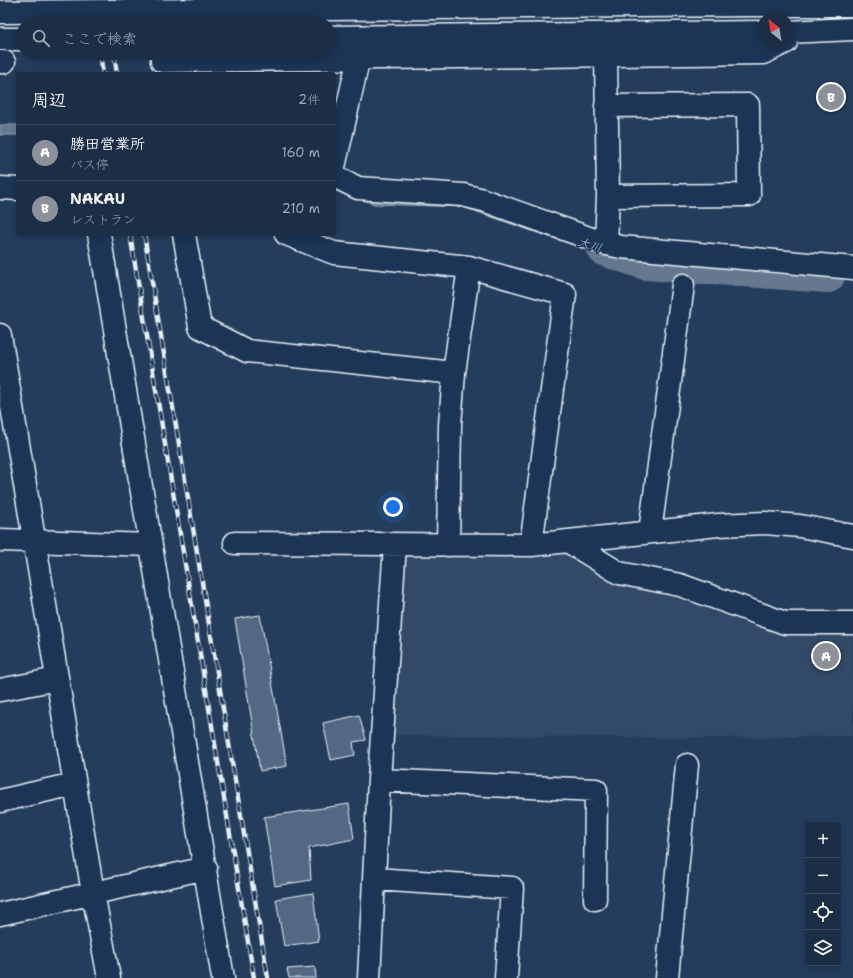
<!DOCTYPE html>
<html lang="ja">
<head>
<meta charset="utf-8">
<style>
  :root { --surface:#1c2e46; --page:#25364d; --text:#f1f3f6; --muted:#a0a8b3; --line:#3a4a5f; --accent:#8c9099 }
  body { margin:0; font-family:"Shantell Sans","Klee One",sans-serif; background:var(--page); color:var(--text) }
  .controls { position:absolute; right:12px; bottom:12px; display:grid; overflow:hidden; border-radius:4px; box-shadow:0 2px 6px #0003 }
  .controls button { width:36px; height:36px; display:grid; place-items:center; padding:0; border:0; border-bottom:1px solid var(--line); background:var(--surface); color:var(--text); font:20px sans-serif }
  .compass { position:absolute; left:757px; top:12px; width:36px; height:36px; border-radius:50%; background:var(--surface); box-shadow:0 2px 6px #0003; rotate:329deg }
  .you { position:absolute; left:393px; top:507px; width:14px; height:14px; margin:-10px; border:3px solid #fff; border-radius:50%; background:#1a73e8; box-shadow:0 0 0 6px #1a73e833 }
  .badge { display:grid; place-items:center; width:26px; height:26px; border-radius:50%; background:var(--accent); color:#fff; font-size:13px; font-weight:700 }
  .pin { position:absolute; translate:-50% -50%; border:2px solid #fff; box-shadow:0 1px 4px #0006 }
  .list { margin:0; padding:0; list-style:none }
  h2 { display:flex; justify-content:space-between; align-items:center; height:52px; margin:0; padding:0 16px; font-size:17px }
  h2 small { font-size:13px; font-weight:400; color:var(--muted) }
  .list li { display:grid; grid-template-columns:26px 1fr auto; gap:12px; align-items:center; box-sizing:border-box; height:56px; padding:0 16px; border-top:1px solid var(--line) }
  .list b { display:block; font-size:15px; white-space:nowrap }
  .list p { margin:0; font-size:13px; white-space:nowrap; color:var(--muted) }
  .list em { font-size:13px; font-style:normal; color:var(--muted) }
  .icon { flex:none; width:22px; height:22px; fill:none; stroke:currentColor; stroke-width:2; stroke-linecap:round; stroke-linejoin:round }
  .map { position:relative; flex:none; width:853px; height:978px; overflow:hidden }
  .search { position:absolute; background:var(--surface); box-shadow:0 2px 6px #0003; left:16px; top:16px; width:320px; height:44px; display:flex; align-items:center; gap:10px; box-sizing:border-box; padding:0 14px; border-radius:22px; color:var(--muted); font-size:15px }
  .panel { position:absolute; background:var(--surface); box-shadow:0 2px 6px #0003; left:16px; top:72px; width:320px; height:164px; border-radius:4px }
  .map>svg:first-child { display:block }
  .built { fill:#334a68 }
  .water { fill:#657890; stroke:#99a8ba }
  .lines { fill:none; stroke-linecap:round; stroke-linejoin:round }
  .river { stroke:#657890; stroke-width:34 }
  .building { fill:#536782; stroke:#e8f1f8 }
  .minor-casing { stroke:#e8f1f8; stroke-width:25 }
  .minor { stroke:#1d3557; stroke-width:22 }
  .rail-casing { stroke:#e8f1f8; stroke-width:4.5 }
  .rail { stroke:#1d3557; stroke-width:3; stroke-dasharray:9; stroke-linecap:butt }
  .minor-bridge-casing { stroke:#e8f1f8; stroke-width:25; stroke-linecap:butt }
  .minor-bridge { stroke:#1d3557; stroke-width:22 }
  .labels { text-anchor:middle; stroke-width:3; stroke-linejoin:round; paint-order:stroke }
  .water-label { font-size:12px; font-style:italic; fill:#b4c1ce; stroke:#1d3557 }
</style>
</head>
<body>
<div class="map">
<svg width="853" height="978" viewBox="0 0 853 978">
  <rect width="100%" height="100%" fill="#253d5d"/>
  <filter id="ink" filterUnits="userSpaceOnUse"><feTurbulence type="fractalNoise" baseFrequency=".025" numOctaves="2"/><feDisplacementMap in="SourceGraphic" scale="8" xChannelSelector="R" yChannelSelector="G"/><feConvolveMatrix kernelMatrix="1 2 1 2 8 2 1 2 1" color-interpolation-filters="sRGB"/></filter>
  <g filter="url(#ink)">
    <!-- built -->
    <path class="built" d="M565,552L609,579L662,593L785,636L853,634V736L716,738L390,735L399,563L409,557Z"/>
    <!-- water -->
    <path class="water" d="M0,125H18V135H0Z
      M334,183L463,201L649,261L647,267L543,235L463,207L374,204L334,190Z"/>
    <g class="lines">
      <!-- river -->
      <path class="river" d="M604,249L646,263L828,276"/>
    </g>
    <!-- building -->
    <path class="building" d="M260,615L287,766L260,771L235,619Z
      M359,715L366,740L353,742L355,755L331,760L323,723Z
      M349,804L354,839L309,848L311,880L275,886L264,817Z
      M313,893L319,941L284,946L276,899Z
      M315,967L316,978H289L287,969Z"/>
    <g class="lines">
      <!-- minor casing -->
      <g class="minor-casing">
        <path id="minor" d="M746,5H853
          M787,32L853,29
          M329,37L763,32
          M0,39H23
          M162,61L763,53L786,42
          M0,62H4
          M606,106L748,105L749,195L608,196
          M334,167L359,57
          M334,176L358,188L463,195L483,200L603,243L621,247L853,268
          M0,188L18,189
          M99,234L223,978
          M184,234L200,327L247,351L454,373
          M286,234L334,253L469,267L454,373L450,425L448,545
          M606,244L608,196L606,56
          M469,267L565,294L531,545
          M0,335L93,893L109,978
          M650,532L683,285
          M0,540L150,545
          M569,542L619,573L680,585L785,623H853
          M235,543L531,545L718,525L765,523L800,526L853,536
          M0,690L57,679
          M379,780L596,790L595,899
          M0,801L74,784
          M374,879L512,888L506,978
          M0,914L206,868
          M369,978L379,780L395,545
          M667,978L687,765"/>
      </g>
      <!-- minor -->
      <use href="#minor" class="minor"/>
      <!-- rail casing -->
      <g class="rail-casing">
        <path id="rail" d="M91,0L95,23
          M105,0L109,23
          M100,53L103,74
          M114,53L117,74
          M130,234L254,978
          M144,234L268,978"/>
      </g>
      <!-- rail -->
      <use href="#rail" class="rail"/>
      <!-- minor-bridge casing -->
      <g class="minor-bridge-casing">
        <path id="minor-bridge" d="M0,12L746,5"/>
      </g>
      <!-- minor-bridge -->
      <use href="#minor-bridge" class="minor-bridge"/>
    </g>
  </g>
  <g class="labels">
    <!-- water labels -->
    <g class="water-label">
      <text transform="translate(590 245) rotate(18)" y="4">大川</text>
    </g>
  </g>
</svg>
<div class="controls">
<button>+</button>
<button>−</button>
<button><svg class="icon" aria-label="locate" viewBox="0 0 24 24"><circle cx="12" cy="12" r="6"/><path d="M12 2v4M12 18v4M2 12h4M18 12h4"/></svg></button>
<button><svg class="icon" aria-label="layers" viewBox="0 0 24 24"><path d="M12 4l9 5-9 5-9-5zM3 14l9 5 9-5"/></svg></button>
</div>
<svg class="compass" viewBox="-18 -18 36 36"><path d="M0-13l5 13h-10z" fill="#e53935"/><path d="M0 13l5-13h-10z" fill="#a0a8b3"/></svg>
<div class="you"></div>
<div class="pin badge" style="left:826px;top:656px">A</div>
<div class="pin badge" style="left:831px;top:97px">B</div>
<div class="search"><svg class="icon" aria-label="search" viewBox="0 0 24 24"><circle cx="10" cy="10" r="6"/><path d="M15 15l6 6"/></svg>ここで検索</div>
<section class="panel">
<h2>周辺<small>2件</small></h2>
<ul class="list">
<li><span class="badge">A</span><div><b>勝田営業所</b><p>バス停</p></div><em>160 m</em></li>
<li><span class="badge">B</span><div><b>NAKAU</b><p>レストラン</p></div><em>210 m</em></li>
</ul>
</section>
</div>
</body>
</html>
